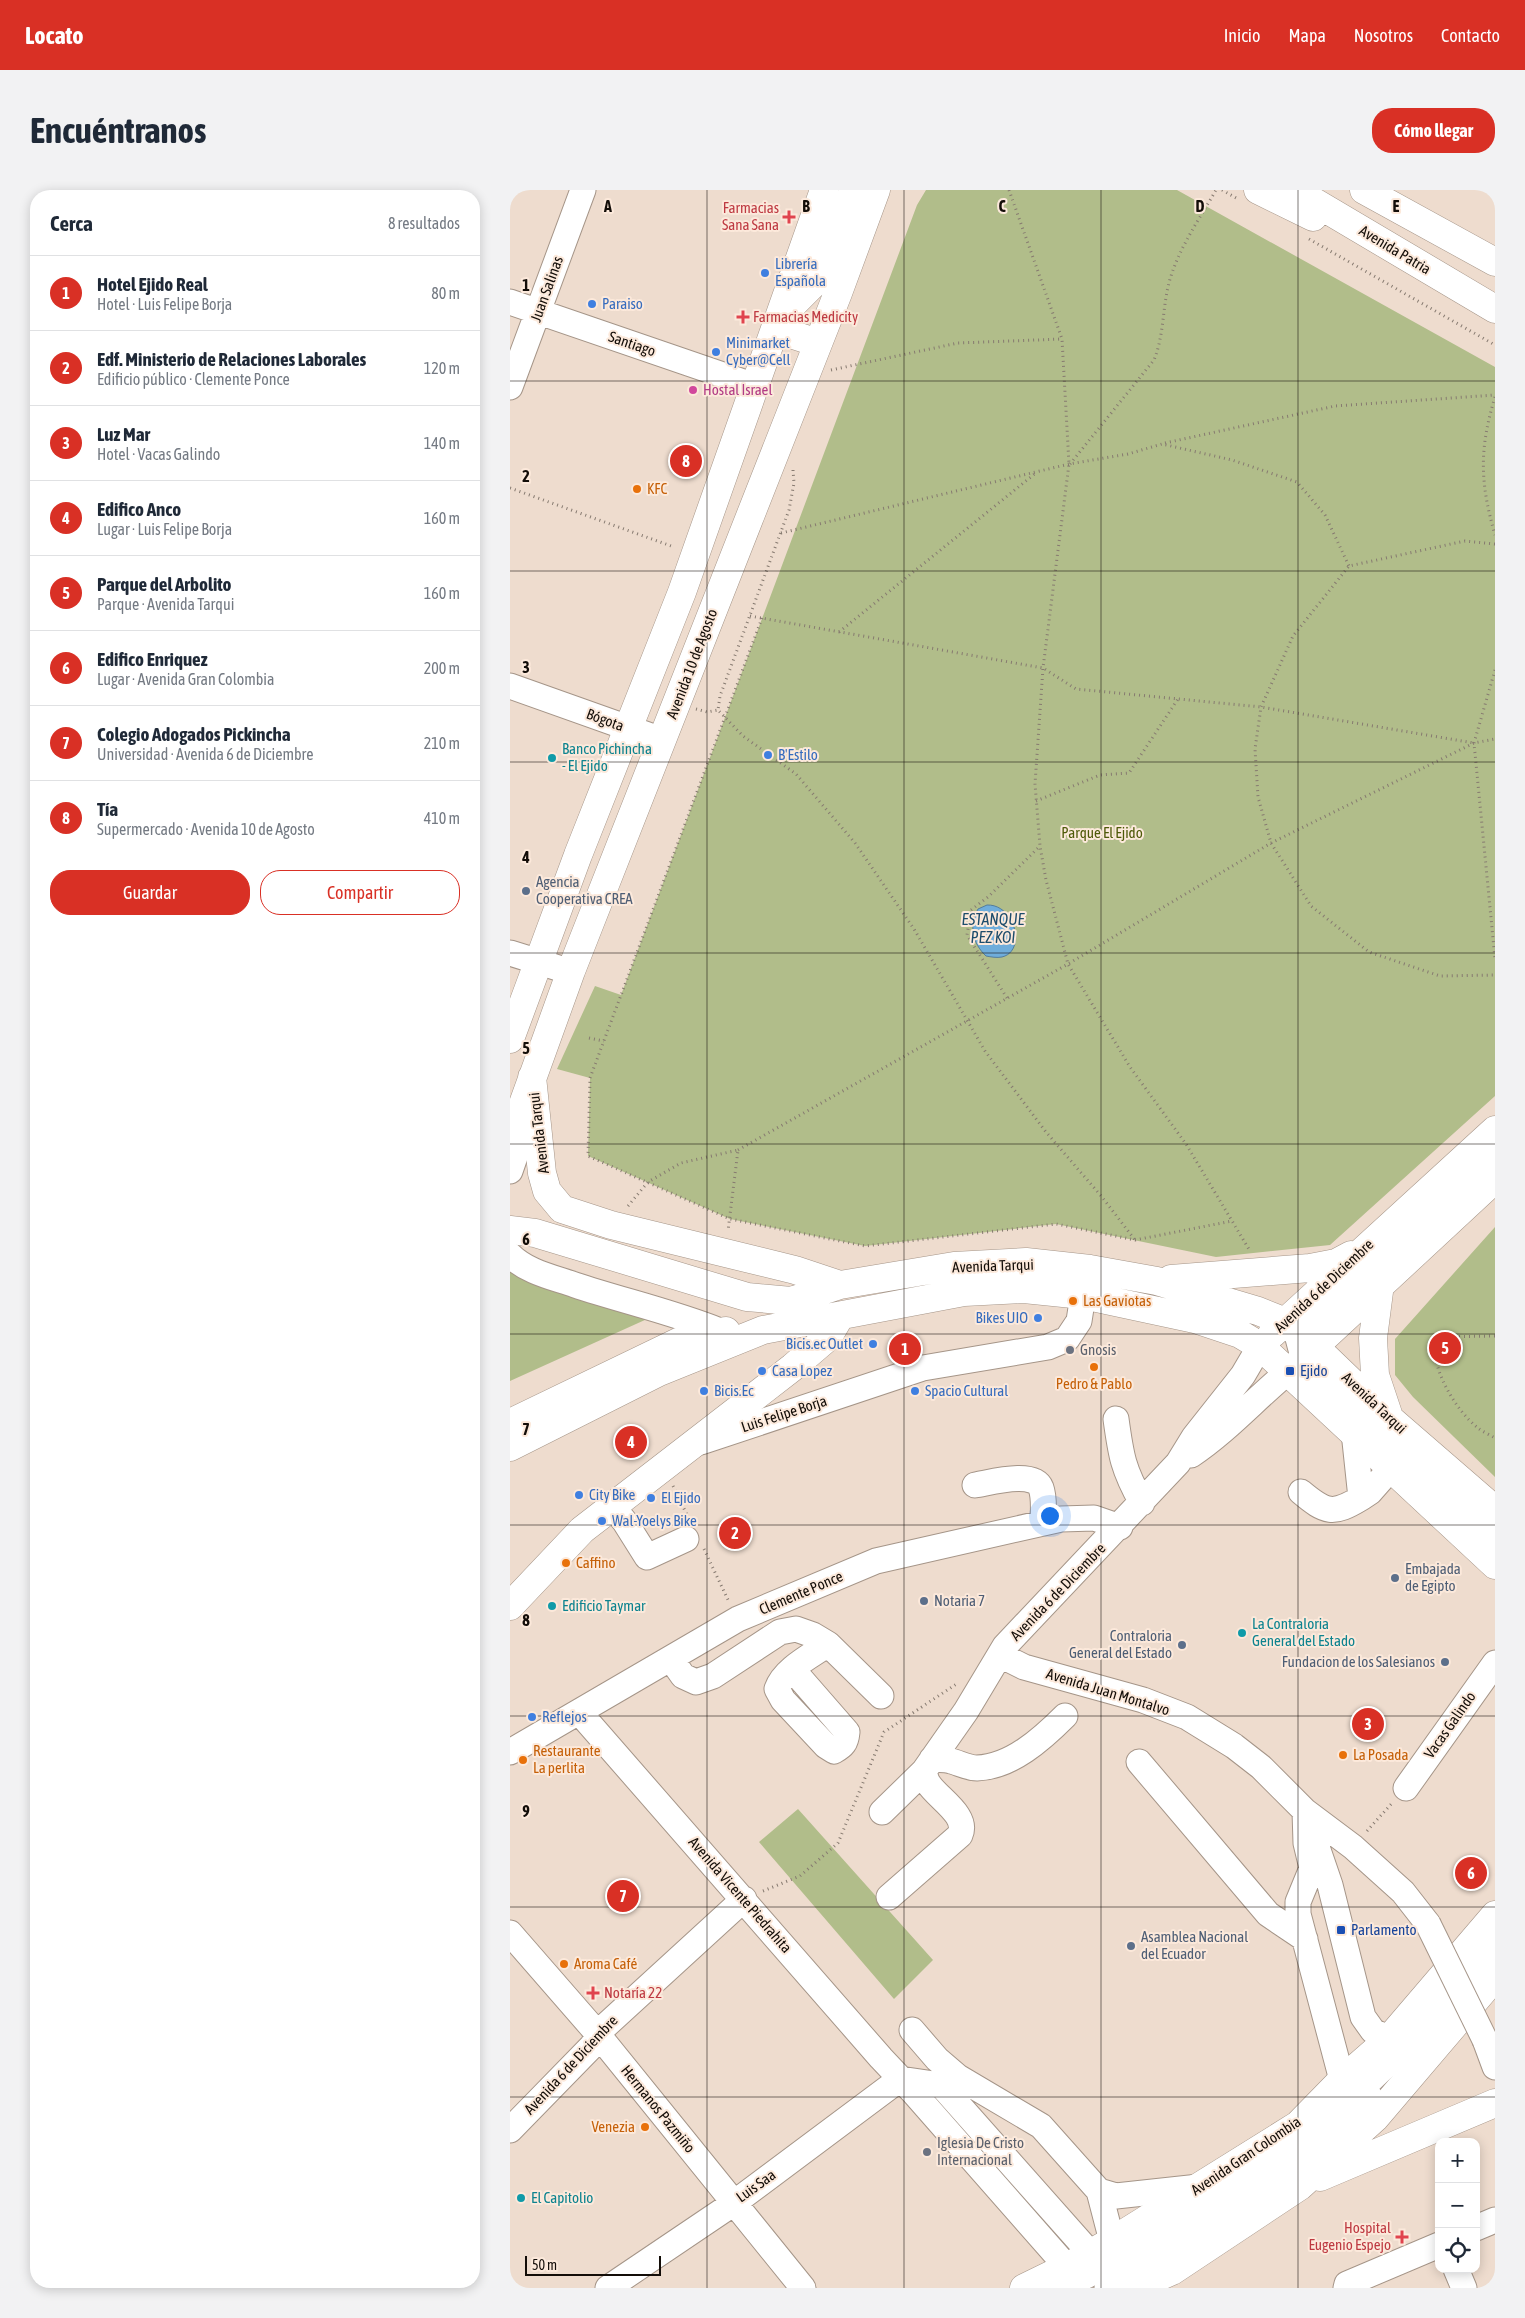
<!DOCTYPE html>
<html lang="es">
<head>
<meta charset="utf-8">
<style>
  :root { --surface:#fff; --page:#f2f2f3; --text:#1f2937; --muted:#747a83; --line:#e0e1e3; --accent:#d93025 }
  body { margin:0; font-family:"Asap Condensed",sans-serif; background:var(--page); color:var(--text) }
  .controls { position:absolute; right:15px; bottom:15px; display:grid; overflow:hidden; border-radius:10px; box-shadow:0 2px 12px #0003 }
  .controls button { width:45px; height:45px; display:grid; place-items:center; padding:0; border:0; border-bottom:1px solid var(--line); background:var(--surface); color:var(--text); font:25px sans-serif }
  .scale { position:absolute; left:15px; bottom:12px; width:136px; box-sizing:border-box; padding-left:5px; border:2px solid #130d08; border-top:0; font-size:14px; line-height:18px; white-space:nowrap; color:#130d08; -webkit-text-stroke:4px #fce9db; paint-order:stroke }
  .you { position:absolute; left:539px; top:1325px; width:18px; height:18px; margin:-12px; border:4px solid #fff; border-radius:50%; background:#1a73e8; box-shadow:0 0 0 8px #1a73e833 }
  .badge { display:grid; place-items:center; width:32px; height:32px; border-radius:50%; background:var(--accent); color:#fff; font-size:16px; font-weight:700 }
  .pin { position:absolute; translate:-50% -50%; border:2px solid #fff; box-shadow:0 1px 5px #0006 }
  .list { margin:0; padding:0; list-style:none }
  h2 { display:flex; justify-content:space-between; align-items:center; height:65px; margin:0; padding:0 20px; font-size:21px }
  h2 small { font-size:16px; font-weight:400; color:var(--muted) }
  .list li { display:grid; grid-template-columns:32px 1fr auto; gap:15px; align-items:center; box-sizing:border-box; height:75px; padding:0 20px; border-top:1px solid var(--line) }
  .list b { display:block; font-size:19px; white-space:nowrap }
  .list p { margin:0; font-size:16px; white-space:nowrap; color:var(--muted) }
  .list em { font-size:16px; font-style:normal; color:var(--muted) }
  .actions { display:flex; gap:10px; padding:15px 20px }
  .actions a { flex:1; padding:11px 0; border:1px solid var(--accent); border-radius:20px; text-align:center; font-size:18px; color:var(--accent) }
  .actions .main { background:var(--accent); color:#fff }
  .icon { flex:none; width:28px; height:28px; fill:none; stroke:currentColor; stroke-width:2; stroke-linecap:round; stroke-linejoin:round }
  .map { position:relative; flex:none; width:985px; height:2098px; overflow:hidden; border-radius:20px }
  header { display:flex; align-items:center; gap:30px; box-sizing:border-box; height:70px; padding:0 25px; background:var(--accent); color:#fff }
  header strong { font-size:24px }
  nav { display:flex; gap:28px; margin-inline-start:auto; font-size:18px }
  .intro { display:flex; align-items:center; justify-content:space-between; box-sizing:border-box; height:120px; padding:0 30px }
  h1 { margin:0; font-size:35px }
  .button { padding:12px 22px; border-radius:20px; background:var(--accent); color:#fff; font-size:18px; font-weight:700 }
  main { display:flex; gap:30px; padding:0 30px }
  aside { flex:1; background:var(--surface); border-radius:20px; box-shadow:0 2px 12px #0003 }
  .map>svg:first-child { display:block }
  .green { fill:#b1bd8a }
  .water { fill:#6faddb; stroke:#537d9c }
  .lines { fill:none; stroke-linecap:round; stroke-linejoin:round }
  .minor-casing { stroke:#a59588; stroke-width:27 }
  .major-casing { stroke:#a59588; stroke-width:29 }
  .path { stroke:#867a70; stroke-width:3; stroke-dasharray:1 4; stroke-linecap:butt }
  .minor { stroke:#fff; stroke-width:25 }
  .major { stroke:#fff; stroke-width:28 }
  .minor-bridge-casing { stroke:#a59588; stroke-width:27; stroke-linecap:butt }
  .minor-bridge { stroke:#fff; stroke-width:25 }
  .grid { fill:none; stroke:#130d08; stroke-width:1; stroke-opacity:0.55 }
  .health-dot { fill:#e0444e; stroke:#fce9db; stroke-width:2 }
  .shop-dot { fill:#3f7fe0; stroke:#fce9db; stroke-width:2 }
  .hotel-dot { fill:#d1479c; stroke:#fce9db; stroke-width:2 }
  .food-dot { fill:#e8710a; stroke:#fce9db; stroke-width:2 }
  .culture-dot { fill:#0f9aa8; stroke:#fce9db; stroke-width:2 }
  .service-dot { fill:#5c6f8a; stroke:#fce9db; stroke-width:2 }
  .worship-dot { fill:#6b7280; stroke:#fce9db; stroke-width:2 }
  .transit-dot { fill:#1a4fb4; stroke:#fce9db; stroke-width:2 }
  .labels { text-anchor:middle; stroke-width:4; stroke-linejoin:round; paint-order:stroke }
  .health-label { font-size:15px; fill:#be3a42; stroke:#fce9db; text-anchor:end }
  .street-label { font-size:15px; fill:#130d08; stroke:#fce9db }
  .shop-label { font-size:15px; fill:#366cbe; stroke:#fce9db; text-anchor:start }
  .hotel-label { font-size:15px; fill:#b23c85; stroke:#fce9db; text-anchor:start }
  .food-label { font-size:15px; fill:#c56008; stroke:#fce9db; text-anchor:start }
  .culture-label { font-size:15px; fill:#0d838f; stroke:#fce9db; text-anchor:start }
  .park-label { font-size:15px; fill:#4e5a09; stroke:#fce9db }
  .service-label { font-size:15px; fill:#4e5e75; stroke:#fce9db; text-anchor:start }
  .worship-label { font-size:15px; fill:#5b616d; stroke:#fce9db; text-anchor:start }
  .transit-label { font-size:15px; fill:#164399; stroke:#fce9db; text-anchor:start }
  .water-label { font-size:16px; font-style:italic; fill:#1d4c6c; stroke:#fce9db }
  .grid-label { font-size:16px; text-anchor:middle; font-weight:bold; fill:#130d08; stroke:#fce9db; stroke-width:4; stroke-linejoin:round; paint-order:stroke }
</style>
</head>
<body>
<header>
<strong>Locato</strong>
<nav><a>Inicio</a><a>Mapa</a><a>Nosotros</a><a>Contacto</a></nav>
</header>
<div class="intro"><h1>Encuéntranos</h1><a class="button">Cómo llegar</a></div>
<main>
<aside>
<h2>Cerca<small>8 resultados</small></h2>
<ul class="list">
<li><span class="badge">1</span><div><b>Hotel Ejido Real</b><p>Hotel · Luis Felipe Borja</p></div><em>80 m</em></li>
<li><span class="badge">2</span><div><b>Edf. Ministerio de Relaciones Laborales</b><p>Edificio público · Clemente Ponce</p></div><em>120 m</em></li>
<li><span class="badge">3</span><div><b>Luz Mar</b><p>Hotel · Vacas Galindo</p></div><em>140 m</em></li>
<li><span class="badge">4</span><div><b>Edifico Anco</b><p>Lugar · Luis Felipe Borja</p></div><em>160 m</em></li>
<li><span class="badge">5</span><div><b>Parque del Arbolito</b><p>Parque · Avenida Tarqui</p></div><em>160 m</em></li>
<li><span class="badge">6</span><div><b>Edifico Enriquez</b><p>Lugar · Avenida Gran Colombia</p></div><em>200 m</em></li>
<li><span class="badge">7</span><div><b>Colegio Adogados Pickincha</b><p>Universidad · Avenida 6 de Diciembre</p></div><em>210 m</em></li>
<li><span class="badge">8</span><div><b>Tía</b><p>Supermercado · Avenida 10 de Agosto</p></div><em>410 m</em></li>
</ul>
<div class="actions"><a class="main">Guardar</a><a>Compartir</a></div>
</aside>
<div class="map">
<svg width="985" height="2098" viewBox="0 0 985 2098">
  <rect width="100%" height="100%" fill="#eedcce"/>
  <!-- green -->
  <path class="green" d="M416,0H667L985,177V906L820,1055L706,1067L546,1034L355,1056L220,1029L78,966L80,888L47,879L85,796L111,805L407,15Z
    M985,1037V1287L903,1207L885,1185V1149Z
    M0,1066L168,1115L0,1191Z
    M288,1619L423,1770L384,1809L249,1652Z"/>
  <!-- water -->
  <path class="water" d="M477,715C505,714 517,761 492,767C487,768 481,767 476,766C462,753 459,735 468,719Z"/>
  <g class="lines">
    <!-- minor casing -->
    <g class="minor-casing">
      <path id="minor" d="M0,112L245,196
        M0,197L73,0
        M0,496L152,550
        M0,763L61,782
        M0,981L18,929
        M0,1065C17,1082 42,1087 65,1095C113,1111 163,1122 210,1141
        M788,1148L793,1167L810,1192L985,1351
        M808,1166L804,1156L809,1128L985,968
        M606,1229C611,1266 613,1279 632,1313
        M844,1242L851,1308L860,1302L882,1277
        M191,1252L413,1178L538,1157L557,1149L569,1131L573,1105
        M681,1265C717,1241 746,1208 779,1181
        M465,1295C479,1293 524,1280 531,1298C535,1309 533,1322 533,1333
        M791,1302C816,1323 823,1325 851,1308
        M102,1316L115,1332L137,1367L176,1349
        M318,1454L371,1506
        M490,1465L514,1477L633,1510L677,1527L724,1556L751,1577L795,1621L843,1657L893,1702L918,1734
        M161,1469L173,1486L186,1492L203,1486L270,1442L286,1439L303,1445L318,1454C301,1466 274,1479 267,1499L273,1510L316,1556L324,1561C333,1556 336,1553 337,1542L283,1480
        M69,1522L371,1868L405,1904L557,2077
        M0,1562L228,1429L366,1371L551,1329L584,1328L610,1337
        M422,1569C428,1570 435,1569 441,1571C449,1573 458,1578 467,1578C501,1577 532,1549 555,1526
        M629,1572L758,1724L795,1749
        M896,1598L985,1473
        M795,1621L796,1653L802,1678L788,1712V1724L832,1890L844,1904
        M372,1622L414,1581
        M806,1654L820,1695L853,1827L863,1841L879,1849
        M379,1707L450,1645C459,1625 427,1608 418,1593C416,1590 415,1585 414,1581L456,1521L495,1456L668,1273L684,1247L733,1185L750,1156
        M0,1743L81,1836L293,2098
        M402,1840L427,1869L448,1887L531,1936L589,2001L606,2006L689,1997
        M975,1850L985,1877
        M390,1889L431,1895L580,2063
        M0,1940L82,1856L92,1839L234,1709
        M589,2001L602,2051
        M966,2038L985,2030
        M946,2079L954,2098
        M98,2098L224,2013L390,1889
        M548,2098L576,2086L645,2045L794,1947L845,1905L918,1835L985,1753
        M597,2098L807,1966L860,1907
        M836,2098L837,2094L929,2055"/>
    </g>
    <!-- major casing -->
    <g class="major-casing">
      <path id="major" d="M748,0L803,27
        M784,0L985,119
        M854,0L985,72
        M276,121L303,94L330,39L343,0
        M265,139L308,153
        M0,849L68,665L172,402L314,0
        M22,887L32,983L37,1001L52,1019L101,1035L285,1080L330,1095L444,1076L516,1072L580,1079L647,1091L748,1121L773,1131L804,1156L880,1229L985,1320
        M0,950L61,781L328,103L366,0
        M0,1040L25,1043L237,1107L281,1111L330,1095
        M661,1089L800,1078L826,1073L841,1065
        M870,1094L863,1148L865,1185L878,1224
        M762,1144L985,940
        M792,1168L985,989
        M0,1233L168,1152L216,1141
        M0,1257L149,1182L253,1140L454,1102L514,1099L573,1105L685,1129L730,1144L750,1156L985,1375
        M0,1416L72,1340L283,1177L318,1147L330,1126
        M810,1987L985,1913
        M514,2098L557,2077L602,2051L788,1935L832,1890L879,1849L985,1725
        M623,2098L662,2081L790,1996L865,1928L985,1787"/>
    </g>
    <!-- path -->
    <path class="path" d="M499,0L552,149L559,274L533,478L525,594L530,656L536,690L558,774L620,877L676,954L740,1061
      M712,0L728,9
      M799,49L985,155
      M321,180L448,153L552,149
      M985,207C969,259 970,293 985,345
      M655,253L825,216L985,205
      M560,274L644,170C655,143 652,113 661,86C671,55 690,28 706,0
      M283,280L284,293L279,320L210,506L208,520L233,546L286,584L345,653L404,739L475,861L536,942L592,1007L625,1050
      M0,298L164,357
      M271,343L559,274L618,264L652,254L722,270L787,292L815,325L839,376
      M985,354L955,351L839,376L783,446L751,517L745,559L748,607L761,653L801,716L859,762L930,786L985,785
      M240,426L533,478L566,499L751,517L964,553
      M252,428L80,888L78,966L220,1029L355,1056L546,1034L625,1050L722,1031
      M329,442L527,282
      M985,480L964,553L985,769
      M186,519L197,522L208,520
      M526,611L590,585L619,583L668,509
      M497,808L457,745L461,720L478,707L530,656
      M79,848L94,851
      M228,960L558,774L761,653L964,553L985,549
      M118,1016L138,992L171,973L228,960L218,1041
      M985,1146L926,1147C918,1175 946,1221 968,1238C973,1242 980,1245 985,1248
      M163,1296L179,1329
      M194,1359L219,1412
      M857,1641L883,1612
      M253,1701L290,1686L328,1653L374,1542L448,1493"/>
    <!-- minor -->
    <use href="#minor" class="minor"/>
    <!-- major -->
    <use href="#major" class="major"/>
    <!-- minor-bridge casing -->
    <g class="minor-bridge-casing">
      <path id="minor-bridge" d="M918,1734L975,1850"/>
    </g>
    <!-- minor-bridge -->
    <use href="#minor-bridge" class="minor-bridge"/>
  </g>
  <!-- grid -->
  <path class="grid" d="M197,0V2098M394,0V2098M591,0V2098M788,0V2098M0,191H985M0,381H985M0,572H985M0,763H985M0,954H985M0,1144H985M0,1335H985M0,1526H985M0,1717H985M0,1907H985"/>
  <!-- markers -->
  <g class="health-dot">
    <path d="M276.5 19.5h5v5h5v5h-5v5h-5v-5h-5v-5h5z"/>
    <path d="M230.5 119.5h5v5h5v5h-5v5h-5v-5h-5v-5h5z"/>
    <path d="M80.5 1795.5h5v5h5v5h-5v5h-5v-5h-5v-5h5z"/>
    <path d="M889.5 2039.5h5v5h5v5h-5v5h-5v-5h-5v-5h5z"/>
  </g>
  <g class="shop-dot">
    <circle cx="255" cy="83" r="5"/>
    <circle cx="82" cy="114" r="5"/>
    <circle cx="206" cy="162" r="5"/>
    <circle cx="258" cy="565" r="5"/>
    <circle cx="528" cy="1128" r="5"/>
    <circle cx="363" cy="1154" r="5"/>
    <circle cx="252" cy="1181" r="5"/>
    <circle cx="194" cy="1201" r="5"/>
    <circle cx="405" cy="1201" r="5"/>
    <circle cx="69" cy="1305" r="5"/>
    <circle cx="141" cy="1308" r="5"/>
    <circle cx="92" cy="1331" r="5"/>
    <circle cx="22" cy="1527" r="5"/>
  </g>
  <circle class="hotel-dot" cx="183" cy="200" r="5"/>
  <g class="food-dot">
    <circle cx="127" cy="299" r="5"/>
    <circle cx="563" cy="1111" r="5"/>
    <circle cx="584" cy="1177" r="5"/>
    <circle cx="56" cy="1373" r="5"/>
    <circle cx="833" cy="1565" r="5"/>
    <circle cx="13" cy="1570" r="5"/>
    <circle cx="54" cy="1774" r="5"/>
    <circle cx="135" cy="1937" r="5"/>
  </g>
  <g class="culture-dot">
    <circle cx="42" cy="568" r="5"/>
    <circle cx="42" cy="1416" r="5"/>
    <circle cx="732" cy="1443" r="5"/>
    <circle cx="11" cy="2008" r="5"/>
  </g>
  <g class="service-dot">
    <circle cx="16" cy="701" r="5"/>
    <circle cx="885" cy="1388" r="5"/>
    <circle cx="414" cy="1411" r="5"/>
    <circle cx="672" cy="1455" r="5"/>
    <circle cx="935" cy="1472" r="5"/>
    <circle cx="621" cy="1756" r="5"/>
  </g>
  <g class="worship-dot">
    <circle cx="560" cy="1160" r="5"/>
    <circle cx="417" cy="1962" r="5"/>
  </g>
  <g class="transit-dot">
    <rect x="775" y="1176" width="10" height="10" rx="2.5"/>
    <rect x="826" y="1735" width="10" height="10" rx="2.5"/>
  </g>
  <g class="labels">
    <!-- health labels -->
    <g class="health-label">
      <text x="269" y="23">Farmacias<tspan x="269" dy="17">Sana Sana</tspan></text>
      <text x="243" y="132" text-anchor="start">Farmacias Medicity</text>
      <text x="94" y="1808" text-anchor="start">Notaría 22</text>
      <text x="881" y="2043">Hospital<tspan x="881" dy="17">Eugenio Espejo</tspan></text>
    </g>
    <!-- street labels -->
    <g class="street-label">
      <text transform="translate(885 60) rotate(31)" y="5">Avenida Patria</text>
      <text transform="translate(37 99) rotate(-70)" y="5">Juan Salinas</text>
      <text transform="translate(122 154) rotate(19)" y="5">Santiago</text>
      <text transform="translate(182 474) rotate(-69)" y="5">Avenida 10 de Agosto</text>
      <text transform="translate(95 530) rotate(20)" y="5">Bógota</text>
      <text transform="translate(29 943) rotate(-97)" y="5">Avenida Tarqui</text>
      <text transform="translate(483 1076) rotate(-2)" y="5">Avenida Tarqui</text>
      <text transform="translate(814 1096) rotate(-43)" y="5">Avenida 6 de Diciembre</text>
      <text transform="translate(864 1213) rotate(43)" y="5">Avenida Tarqui</text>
      <text transform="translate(274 1224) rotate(-18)" y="5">Luis Felipe Borja</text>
      <text transform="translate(548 1402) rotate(-46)" y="5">Avenida 6 de Diciembre</text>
      <text transform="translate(291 1403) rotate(-23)" y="5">Clemente Ponce</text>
      <text transform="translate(598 1502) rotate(17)" y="5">Avenida Juan Montalvo</text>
      <text transform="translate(940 1535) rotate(-55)" y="5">Vacas Galindo</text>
      <text transform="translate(230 1705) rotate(49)" y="5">Avenida Vicente Piedrahíta</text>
      <text transform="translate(61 1875) rotate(-47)" y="5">Avenida 6 de Diciembre</text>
      <text transform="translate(148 1919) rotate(51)" y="5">Hermanos Pazmiño</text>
      <text transform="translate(736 1966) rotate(-34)" y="5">Avenida Gran Colombia</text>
      <text transform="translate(246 1996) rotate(-36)" y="5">Luis Saa</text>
    </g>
    <!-- shop labels -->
    <g class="shop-label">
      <text x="265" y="79">Librería<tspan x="265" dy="17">Española</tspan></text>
      <text x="92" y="119">Paraiso</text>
      <text x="216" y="158">Minimarket<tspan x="216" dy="17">Cyber@Cell</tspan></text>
      <text x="268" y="570">B'Estilo</text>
      <text x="518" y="1133" text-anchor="end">Bikes UIO</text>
      <text x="353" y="1159" text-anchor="end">Bicis.ec Outlet</text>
      <text x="262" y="1186">Casa Lopez</text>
      <text x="204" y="1206">Bicis.Ec</text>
      <text x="415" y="1206">Spacio Cultural</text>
      <text x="79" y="1310">City Bike</text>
      <text x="151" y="1313">El Ejido</text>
      <text x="102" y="1336">Wal-Yoelys Bike</text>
      <text x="32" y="1532">Reflejos</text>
    </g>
    <!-- hotel labels -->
    <g class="hotel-label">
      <text x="193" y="205">Hostal Israel</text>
    </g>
    <!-- food labels -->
    <g class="food-label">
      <text x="137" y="304">KFC</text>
      <text x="573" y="1116">Las Gaviotas</text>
      <text x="584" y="1199" text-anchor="middle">Pedro &amp; Pablo</text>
      <text x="66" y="1378">Caffino</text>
      <text x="23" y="1566">Restaurante<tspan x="23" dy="17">La perlita</tspan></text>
      <text x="843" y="1570">La Posada</text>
      <text x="64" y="1779">Aroma Café</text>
      <text x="125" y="1942" text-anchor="end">Venezia</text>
    </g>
    <!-- culture labels -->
    <g class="culture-label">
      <text x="52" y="564">Banco Pichincha<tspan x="52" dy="17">- El Ejido</tspan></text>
      <text x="52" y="1421">Edificio Taymar</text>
      <text x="742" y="1439">La Contraloria<tspan x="742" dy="17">General del Estado</tspan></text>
      <text x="21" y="2013">El Capitolio</text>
    </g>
    <!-- park labels -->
    <g class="park-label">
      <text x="592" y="648">Parque El Ejido</text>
    </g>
    <!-- service labels -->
    <g class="service-label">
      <text x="26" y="697">Agencia<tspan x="26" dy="17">Cooperativa CREA</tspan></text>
      <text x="895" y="1384">Embajada<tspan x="895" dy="17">de Egipto</tspan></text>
      <text x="424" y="1416">Notaria 7</text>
      <text x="662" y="1451" text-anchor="end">Contraloria<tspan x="662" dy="17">General del Estado</tspan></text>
      <text x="925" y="1477" text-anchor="end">Fundacion de los Salesianos</text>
      <text x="631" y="1752">Asamblea Nacional<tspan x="631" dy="17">del Ecuador</tspan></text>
    </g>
    <!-- worship labels -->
    <g class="worship-label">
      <text x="570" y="1165">Gnosis</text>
      <text x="427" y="1958">Iglesia De Cristo<tspan x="427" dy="17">Internacional</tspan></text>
    </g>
    <!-- transit labels -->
    <g class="transit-label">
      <text x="790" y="1186">Ejido</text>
      <text x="841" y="1745">Parlamento</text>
    </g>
    <!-- water labels -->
    <g class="water-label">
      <text x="483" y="735">ESTANQUE<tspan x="483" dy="18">PEZ KOI</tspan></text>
    </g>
  </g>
  <g class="grid-label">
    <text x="98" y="22">A</text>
    <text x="296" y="22">B</text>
    <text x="492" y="22">C</text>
    <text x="690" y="22">D</text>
    <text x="886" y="22">E</text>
    <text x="16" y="101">1</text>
    <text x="16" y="292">2</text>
    <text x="16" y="483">3</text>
    <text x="16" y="673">4</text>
    <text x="16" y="864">5</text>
    <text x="16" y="1055">6</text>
    <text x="16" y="1245">7</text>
    <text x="16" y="1436">8</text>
    <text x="16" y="1627">9</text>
  </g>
</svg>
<div class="controls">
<button>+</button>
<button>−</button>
<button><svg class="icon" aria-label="locate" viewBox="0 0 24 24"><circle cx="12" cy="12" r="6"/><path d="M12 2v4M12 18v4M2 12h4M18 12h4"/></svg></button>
</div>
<div class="scale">50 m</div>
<div class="you"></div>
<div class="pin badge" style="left:395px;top:1159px">1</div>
<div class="pin badge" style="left:225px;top:1343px">2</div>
<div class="pin badge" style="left:858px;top:1534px">3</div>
<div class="pin badge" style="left:121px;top:1252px">4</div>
<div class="pin badge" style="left:935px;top:1158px">5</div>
<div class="pin badge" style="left:961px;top:1683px">6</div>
<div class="pin badge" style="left:113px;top:1706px">7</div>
<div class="pin badge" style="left:176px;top:271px">8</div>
</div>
</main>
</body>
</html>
